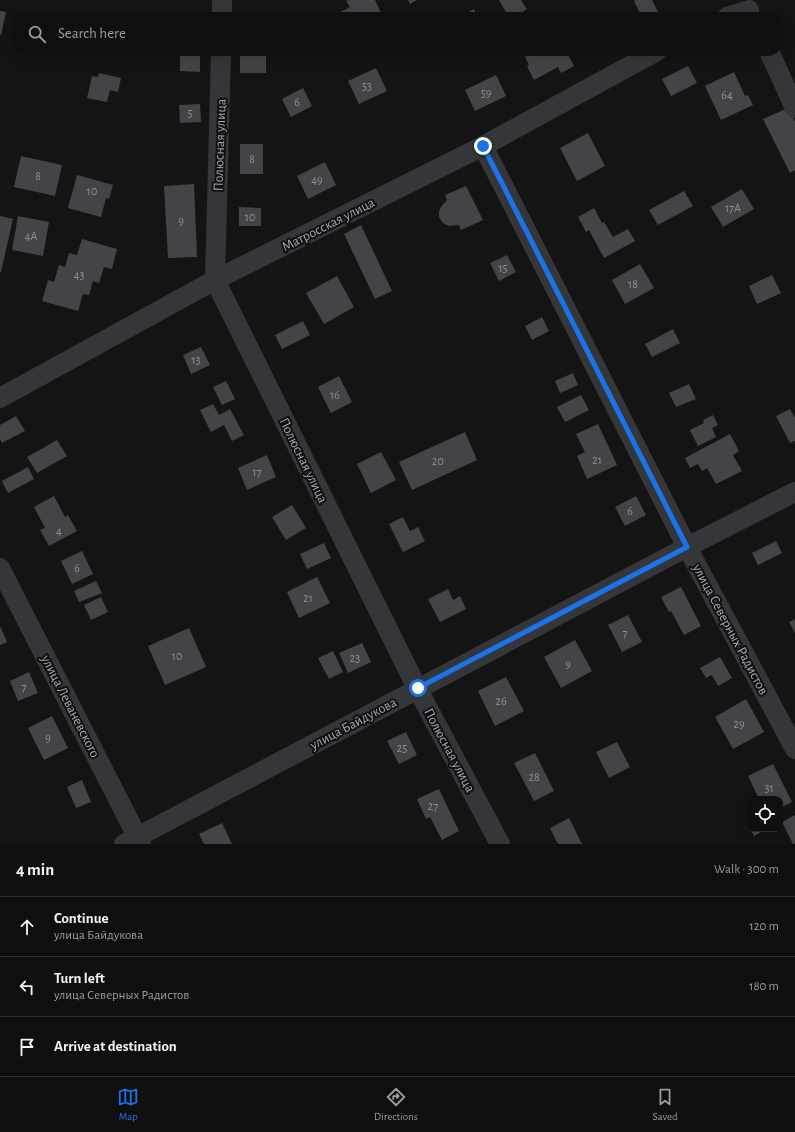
<!DOCTYPE html>
<html lang="en">
<head>
<meta charset="utf-8">
<style>
  :root { --surface:#0f0f10; --page:#181819; --text:#f1f3f6; --muted:#9b9c9f; --line:#2f2f30; --accent:#1a73e8 }
  body { margin:0; font-family:"Alegreya Sans",sans-serif; background:var(--page); color:var(--text) }
  .controls { position:absolute; right:12px; bottom:12px; display:grid; overflow:hidden; border-radius:8px; box-shadow:0 4px 16px #0002 }
  .controls button { width:36px; height:36px; display:grid; place-items:center; padding:0; border:0; border-bottom:1px solid var(--line); background:var(--surface); color:var(--text); font:20px sans-serif }
  .stop { position:absolute; width:12px; height:12px; margin:-9px; border:3px solid #1a73e8; border-radius:50%; background:#fff }
  .stop.end { background:#1a73e8; border-color:#fff; box-shadow:0 1px 4px #0008 }
  .list { margin:0; padding:0; list-style:none }
  h2 { display:flex; justify-content:space-between; align-items:center; height:52px; margin:0; padding:0 16px; font-size:17px }
  h2 small { font-size:13px; font-weight:400; color:var(--muted) }
  .list li { display:grid; grid-template-columns:26px 1fr auto; gap:12px; align-items:center; box-sizing:border-box; height:60px; padding:0 16px; border-top:1px solid var(--line) }
  .list b { display:block; font-size:15px; white-space:nowrap }
  .list p { margin:0; font-size:13px; white-space:nowrap; color:var(--muted) }
  .list em { font-size:13px; font-style:normal; color:var(--muted) }
  .icon { flex:none; width:22px; height:22px; fill:none; stroke:currentColor; stroke-width:2; stroke-linecap:round; stroke-linejoin:round }
  .map { position:relative; flex:none; width:795px; height:844px; overflow:hidden }
  .search { position:absolute; background:var(--surface); box-shadow:0 4px 16px #0002; left:12px; right:12px; top:12px; height:44px; display:flex; align-items:center; gap:10px; box-sizing:border-box; padding:0 14px; border-radius:16px; color:var(--muted); font-size:15px }
  .sheet { height:232px; background:var(--surface) }
  nav { display:flex; justify-content:space-around; align-items:center; box-sizing:border-box; height:56px; border-top:1px solid var(--line); background:var(--surface); font-size:11px; color:var(--muted) }
  nav a { display:grid; justify-items:center; gap:2px }
  nav .on { color:var(--accent) }
  .map>svg:first-child { display:block }
  .building { fill:#434448 }
  .lines { fill:none; stroke-linecap:round; stroke-linejoin:round }
  .minor { stroke:#35363a; stroke-width:20 }
  .route { stroke:#1a73e8; stroke-width:5 }
  .labels { text-anchor:middle; stroke-width:4; stroke-linejoin:round; paint-order:stroke }
  .number-label { font-size:12px; fill:#8e9099 }
  .street-label { font-size:14px; fill:#a7aab4; stroke:#0f0f10 }
</style>
</head>
<body>
<div class="map">
<svg width="795" height="844" viewBox="0 0 795 844">
  <rect width="100%" height="100%" fill="#141415"/>
  <!-- building -->
  <path class="building" d="M349,0H375L383,17H336L335,15L350,7L346,1Z
    M408,0H417L410,4Z
    M499,0H521L527,9L514,17H509Z
    M636,0H652L659,14L654,17H642L634,1Z
    M474,9L478,17H460Z
    M0,11L6,12L1,35H0Z
    M318,13L320,17H309Z
    M180,51H200V72L180,71Z
    M240,51H266V73H240Z
    M536,51H566L574,66L561,73L558,67L534,80L527,66L529,65L525,57Z
    M688,66L697,83L671,96L662,79Z
    M376,68L387,91L359,104L348,81Z
    M734,72L745,96L748,95L753,105L721,120L705,86Z
    M99,73L121,78L118,92L110,90L107,102L87,98L92,76L98,77Z
    M496,75L506,96L475,111L465,90Z
    M303,88L312,106L291,117L282,99Z
    M200,104L201,122L180,123L179,105Z
    M788,108L795,122V170L790,173L763,119Z
    M588,133L605,166L577,181L560,148Z
    M240,144H263V174H240Z
    M21,156L62,165L55,196L14,187Z
    M325,162L336,185L308,199L297,176Z
    M77,175L113,185L109,199L106,198L101,217L68,208Z
    M194,184L197,257L168,258L164,186Z
    M466,186L483,220L461,230L459,225L449,226L443,223L439,217V212L441,207L447,200L445,195Z
    M742,189L754,209L723,227L711,207Z
    M684,191L693,206L658,225L649,210Z
    M239,207L261,208V226H239Z
    M594,208L602,223L604,222L613,237L628,229L635,241L604,258L589,230L586,232L578,217Z
    M0,216L13,219L1,272H0Z
    M18,216L49,222L43,256L12,250Z
    M361,225L392,291L375,299L344,234Z
    M82,239L117,249L112,269L104,267L99,283L93,281L89,295L83,294L78,311L42,301L48,280L54,282L59,265L65,267L69,253L77,255Z
    M507,255L516,272L499,281L490,263Z
    M640,264L654,288L625,304L612,280Z
    M772,275L781,293L757,304L749,286Z
    M337,276L354,307L324,324L306,293Z
    M542,317L549,331L532,340L525,326Z
    M303,321L310,335L282,349L275,335Z
    M673,329L680,343L652,357L645,344Z
    M201,347L210,365L191,374L183,355Z
    M573,373L578,385L560,393L555,381Z
    M339,376L352,402L331,413L318,387Z
    M226,381L235,399L222,405L213,387Z
    M689,384L696,399L676,407L669,393Z
    M581,395L589,410L565,422L557,407Z
    M213,404L219,415L230,409L244,435L232,441L224,425L211,432L200,410Z
    M790,409L795,418V441L790,443L776,416Z
    M713,415L718,425L712,428L716,437L698,446L690,430L704,423L703,420Z
    M16,416L25,431L2,443L0,439V425Z
    M598,424L617,465L587,479L577,456L585,452L576,434Z
    M465,432L477,460L412,490L399,462Z
    M730,434L739,451L733,455L742,471L716,484L707,468L702,471L698,464L690,468L685,458Z
    M57,440L67,456L37,473L27,457Z
    M381,452L396,480L371,493L357,464Z
    M267,455L276,477L247,490L238,468Z
    M28,467L34,479L8,493L2,481Z
    M54,496L65,517L68,515L77,531L49,546L40,530L45,528L34,507Z
    M636,496L646,515L625,526L615,507Z
    M292,505L306,528L286,540L272,517Z
    M403,517L410,531L418,527L425,541L403,552L389,524Z
    M776,541L782,553L758,565L752,553Z
    M324,543L331,558L307,569L300,554Z
    M82,551L93,574L72,584L61,561Z
    M317,577L330,603L299,618L287,592Z
    M96,581L102,593L79,602L74,591Z
    M681,587L701,626L684,635L671,611L669,612L661,597Z
    M448,589L453,600L460,596L466,609L440,622L428,599Z
    M101,597L108,612L91,620L84,605Z
    M628,615L642,642L622,652L608,625Z
    M795,619V633L789,622Z
    M0,626L7,642L0,645Z
    M189,628L206,667L165,685L148,646Z
    M575,640L592,671L561,688L544,657Z
    M362,643L371,662L348,673L339,653Z
    M333,651L343,672L329,679L318,658Z
    M720,657L732,678L718,686L712,675L706,678L700,668Z
    M29,672L38,693L18,701L10,681Z
    M506,677L524,711L495,726L478,691Z
    M746,699L764,732L733,749L715,717Z
    M52,716L68,748L44,760L28,728Z
    M406,732L417,755L399,764L387,741Z
    M617,742L630,767L609,778L596,752Z
    M535,753L554,791L534,801L514,763Z
    M773,764L792,802L780,808V799H759L748,776Z
    M82,780L91,802L76,808L67,787Z
    M439,789L459,831L442,840L430,817L426,819L417,799Z
    M795,815V844H793L782,822Z
    M569,818L582,844H558L550,828Z
    M222,823L232,844H204L199,834Z
    M750,829H767L754,836Z"/>
  <g class="lines">
    <!-- minor -->
    <path class="minor" d="M222,17V0
      M727,17L749,10
      M221,51L215,280L417,688L500,844
      M769,51L795,108
      M483,146L687,547L795,749
      M0,398L215,280L483,146L657,51
      M0,568L141,844
      M124,844L687,547L795,492"/>
  </g>
  <g class="lines">
    <!-- route -->
    <path class="route" d="M418,688L687,547L483,146"/>
  </g>
  <g class="labels">
    <!-- number labels -->
    <g class="number-label">
      <text x="367" y="90">53</text>
      <text x="486" y="97">59</text>
      <text x="727" y="99">64</text>
      <text x="297" y="106">6</text>
      <text x="190" y="117">5</text>
      <text x="252" y="163">8</text>
      <text x="38" y="180">8</text>
      <text x="317" y="184">49</text>
      <text x="92" y="195">10</text>
      <text x="733" y="212">17А</text>
      <text x="250" y="221">10</text>
      <text x="181" y="225">9</text>
      <text x="31" y="240">4А</text>
      <text x="503" y="272">15</text>
      <text x="79" y="279">43</text>
      <text x="633" y="288">18</text>
      <text x="196" y="364">13</text>
      <text x="335" y="399">16</text>
      <text x="597" y="464">21</text>
      <text x="438" y="465">20</text>
      <text x="257" y="476">17</text>
      <text x="630" y="515">6</text>
      <text x="59" y="535">4</text>
      <text x="77" y="572">6</text>
      <text x="308" y="602">21</text>
      <text x="625" y="637">7</text>
      <text x="177" y="660">10</text>
      <text x="355" y="662">23</text>
      <text x="568" y="668">9</text>
      <text x="24" y="691">7</text>
      <text x="501" y="705">26</text>
      <text x="739" y="728">29</text>
      <text x="48" y="742">9</text>
      <text x="402" y="752">25</text>
      <text x="534" y="781">28</text>
      <text x="769" y="792">31</text>
      <text x="433" y="810">27</text>
    </g>
    <!-- street labels -->
    <g class="street-label">
      <text transform="translate(219 145) rotate(-88)" y="5">Полюсная улица</text>
      <text transform="translate(328 224) rotate(-27)" y="5">Матросская улица</text>
      <text transform="translate(304 460) rotate(64)" y="5">Полюсная улица</text>
      <text transform="translate(731 629) rotate(62)" y="5">улица Северных Радистов</text>
      <text transform="translate(71 706) rotate(63)" y="5">улица Леваневского</text>
      <text transform="translate(353 723) rotate(-28)" y="5">улица Байдукова</text>
      <text transform="translate(450 750) rotate(62)" y="5">Полюсная улица</text>
    </g>
  </g>
</svg>
<div class="controls">
<button><svg class="icon" aria-label="locate" viewBox="0 0 24 24"><circle cx="12" cy="12" r="6"/><path d="M12 2v4M12 18v4M2 12h4M18 12h4"/></svg></button>
</div>
<div class="stop" style="left:418px;top:688px"></div>
<div class="stop end" style="left:483px;top:146px"></div>
<div class="search"><svg class="icon" aria-label="search" viewBox="0 0 24 24"><circle cx="10" cy="10" r="6"/><path d="M15 15l6 6"/></svg>Search here</div>
</div>
<section class="sheet">
<h2>4 min<small>Walk · 300 m</small></h2>
<ul class="list">
<li><svg class="icon" aria-label="ahead" viewBox="0 0 24 24"><path d="M12 20V5M6 11l6-6 6 6"/></svg><div><b>Continue</b><p>улица Байдукова</p></div><em>120 m</em></li>
<li><svg class="icon" aria-label="left" viewBox="0 0 24 24"><path d="M17 20v-9H6M10 6l-5 5 5 5"/></svg><div><b>Turn left</b><p>улица Северных Радистов</p></div><em>180 m</em></li>
<li><svg class="icon" aria-label="arrive" viewBox="0 0 24 24"><path d="M6 21V4h12l-3 4 3 4H6"/></svg><div><b>Arrive at destination</b></div></li>
</ul>
</section>
<nav>
<a class="on"><svg class="icon" aria-label="map" viewBox="0 0 24 24"><path d="M3 6l6-2 6 2 6-2v14l-6 2-6-2-6 2zM9 4v14M15 6v14"/></svg>Map</a>
<a><svg class="icon" aria-label="directions" viewBox="0 0 24 24"><path d="M12 3l9 9-9 9-9-9zM9 14v-3h6M13 9l2 2-2 2"/></svg>Directions</a>
<a><svg class="icon" aria-label="saved" viewBox="0 0 24 24"><path d="M7 4h10v16l-5-4-5 4z"/></svg>Saved</a>
</nav>
</body>
</html>
